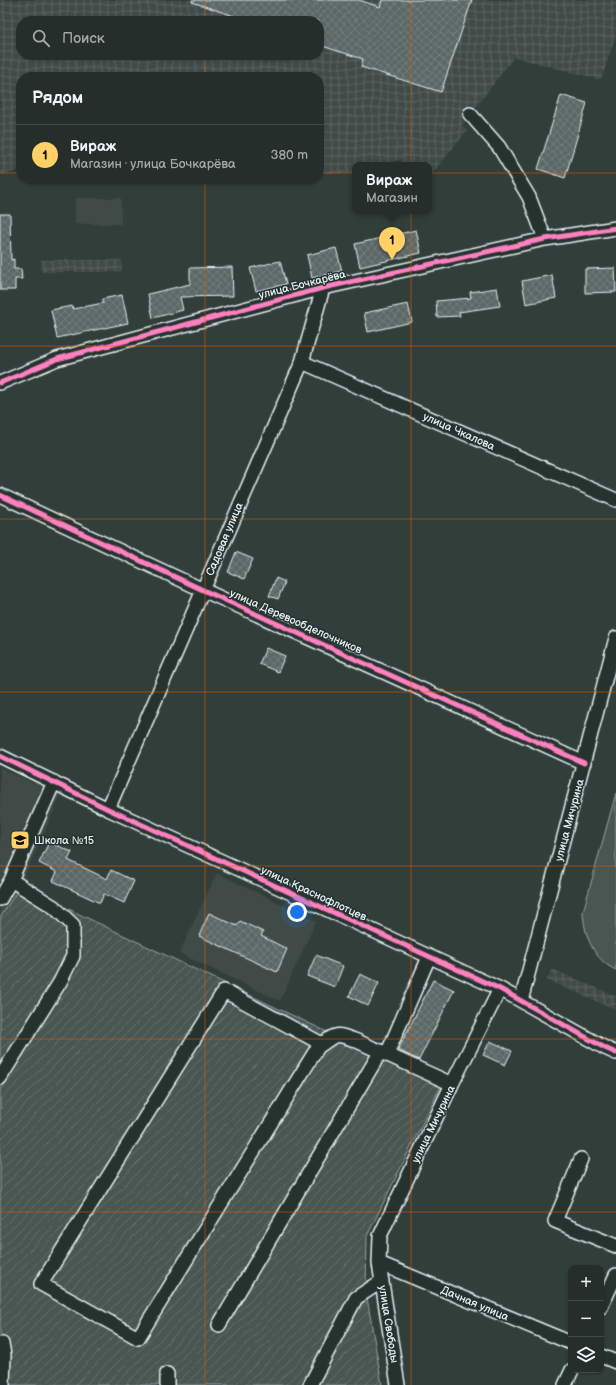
<!DOCTYPE html>
<html lang="ru">
<head>
<meta charset="utf-8">
<style>
  :root { --surface:#262e2b; --page:#2e3633; --text:#f1f3f6; --muted:#a4a8a9; --line:#424a47; --accent:#ffd166 }
  body { margin:0; font-family:"Balsamiq Sans",sans-serif; background:var(--page); color:var(--text) }
  .controls { position:absolute; right:12px; bottom:12px; display:grid; overflow:hidden; border-radius:8px; box-shadow:0 1px 3px #0004 }
  .controls button { width:36px; height:36px; display:grid; place-items:center; padding:0; border:0; border-bottom:1px solid var(--line); background:var(--surface); color:var(--text); font:20px sans-serif }
  .you { position:absolute; left:297px; top:912px; width:14px; height:14px; margin:-10px; border:3px solid #fff; border-radius:50%; background:#1a73e8; box-shadow:0 0 0 6px #1a73e833 }
  .badge { display:grid; place-items:center; width:26px; height:26px; border-radius:50%; background:var(--accent); color:#111; font-size:13px; font-weight:700 }
  .pin { position:absolute; translate:-50% -33px; filter:drop-shadow(0 1px 2px #0008) }
  .pin::after { content:''; position:absolute; top:21px; width:14px; height:12px; background:inherit; clip-path:polygon(0 0,100% 0,50% 100%) }
  .popup { position:absolute; left:352px; top:162px; width:80px; height:52px; box-sizing:border-box; display:grid; place-content:center; border-radius:8px; background:var(--surface); filter:drop-shadow(0 1px 3px #0005); font-size:13px; white-space:nowrap; color:var(--muted) }
  .popup b { font-size:15px; color:var(--text) }
  .popup::after { content:''; position:absolute; left:50%; top:100%; margin-left:-8px; border:8px solid transparent; border-top-color:var(--surface) }
  .list { margin:0; padding:0; list-style:none }
  h2 { display:flex; justify-content:space-between; align-items:center; height:52px; margin:0; padding:0 16px; font-size:17px }
  h2 small { font-size:13px; font-weight:400; color:var(--muted) }
  .list li { display:grid; grid-template-columns:26px 1fr auto; gap:12px; align-items:center; box-sizing:border-box; height:60px; padding:0 16px; border-top:1px solid var(--line) }
  .list b { display:block; font-size:15px; white-space:nowrap }
  .list p { margin:0; font-size:13px; white-space:nowrap; color:var(--muted) }
  .list em { font-size:13px; font-style:normal; color:var(--muted) }
  .icon { flex:none; width:22px; height:22px; fill:none; stroke:currentColor; stroke-width:2; stroke-linecap:round; stroke-linejoin:round }
  .map { position:relative; flex:none; width:616px; height:1385px; overflow:hidden }
  .search { position:absolute; background:var(--surface); box-shadow:0 1px 3px #0004; left:16px; top:16px; width:308px; height:44px; display:flex; align-items:center; gap:10px; box-sizing:border-box; padding:0 14px; border-radius:16px; color:var(--muted); font-size:15px }
  .panel { position:absolute; background:var(--surface); box-shadow:0 1px 3px #0004; left:16px; top:72px; width:308px; height:112px; border-radius:16px }
  .map>svg:first-child { display:block }
  .built { fill:#3f4b46 }
  .industrial { fill:url(#industrial-grid); fill-rule:evenodd }
  .garden { fill:url(#garden-furrows); stroke:#98a4a4 }
  .pitch { fill:#495651; stroke:#98a4a4 }
  .building { fill:url(#building-cross-hatch); stroke:#e8f1f8 }
  .lines { fill:none; stroke-linecap:round; stroke-linejoin:round }
  .minor-casing { stroke:#e8f1f8; stroke-width:16 }
  .minor { stroke:#26332d; stroke-width:13 }
  .cycleway-casing { stroke:#26332d; stroke-width:8 }
  .cycleway { stroke:#ff80c0; stroke-width:5 }
  .grid { fill:none; stroke:#e8590c; stroke-width:1; stroke-opacity:0.55 }
  .labels { text-anchor:middle; stroke-width:3; stroke-linejoin:round; paint-order:stroke }
  .street-label { font-size:11px; fill:#e8f1f8; stroke:#26332d }
  .poi-label { font-size:11px; fill:#e8f1f8; stroke:#26332d; text-anchor:start }
</style>
</head>
<body>
<div class="map">
<svg width="616" height="1385" viewBox="0 0 616 1385">
  <defs>
    <pattern id="industrial-grid" width="8" height="8" patternUnits="userSpaceOnUse"><rect width="8" height="8" fill="#3f4b46"/><path d="M0 4h8M4 0v8" fill="none" stroke="#5b6561"/></pattern>
    <pattern id="garden-furrows" width="10" height="10" patternUnits="userSpaceOnUse"><rect width="10" height="10" fill="#495651"/><path d="M-1 1l2-2M0 10L10 0M9 11l2-2" fill="none" stroke="#636f6b"/></pattern>
    <pattern id="building-cross-hatch" width="8" height="8" patternUnits="userSpaceOnUse"><rect width="8" height="8" fill="#5c6865"/><path d="M0 0l8 8M0 8l8-8" fill="none" stroke="#737e7c"/></pattern>
  </defs>
  <rect width="100%" height="100%" fill="#323e39"/>
  <filter id="ink" filterUnits="userSpaceOnUse"><feTurbulence type="fractalNoise" baseFrequency=".025" numOctaves="2"/><feDisplacementMap in="SourceGraphic" scale="8" xChannelSelector="R" yChannelSelector="G"/><feConvolveMatrix kernelMatrix="1 2 1 2 8 2 1 2 1" color-interpolation-filters="sRGB"/></filter>
  <g filter="url(#ink)">
    <!-- built -->
    <path class="built" d="M75,198H121V224H75Z
      M0,768L61,795L20,886L0,918Z
      M217,873L316,921L280,1001L179,953Z"/>
    <!-- industrial -->
    <path class="industrial" d="M0,0H616V35L601,80L514,57L462,125L467,131L429,177V165H405L399,160L384,165H355V174H353L319,172V77H21V170L0,175ZM21,21H319V55H21Z
      M41,260H122V272H41Z
      M552,969L616,996V1010L547,980Z"/>
    <!-- garden -->
    <path class="garden" d="M20,886L441,1086L367,1236L366,1292L382,1385H0V918Z"/>
    <!-- pitch -->
    <path class="pitch" d="M616,793V970C593,960 584,934 583,912Z"/>
    <!-- building -->
    <path class="building" d="M192,0H359L380,7L382,0H472L441,92L361,67L363,59L319,45V21H249L192,2Z
      M561,95L587,103L565,178L538,169Z
      M0,214H10L11,260L14,259V269H21L22,279H15V290H0Z
      M416,230L421,253L360,267L355,244Z
      M336,248L342,271L312,278L307,255Z
      M280,261L286,284L256,291L250,268Z
      M232,267L233,296L180,297L183,310L153,318L148,294L190,284V268Z
      M615,268L616,292L585,293V269Z
      M552,275L556,298L526,304L522,281Z
      M497,288L500,306L459,312L460,316L437,317L436,301L471,298L470,292Z
      M122,295L128,323L57,338L51,310L72,306L73,309L103,303L102,299Z
      M408,304L412,322L368,332L364,313Z
      M236,552L253,559L244,579L228,572Z
      M276,578L285,582L278,599L269,596Z
      M266,648L285,656L278,672L259,664Z
      M49,842L72,852L68,860L107,879L111,870L134,881L124,903L104,894L100,903L53,881L57,872L39,863Z
      M209,913L237,926L240,921L263,932L261,936L287,949L277,972L199,936Z
      M316,955L343,966L335,987L307,976Z
      M360,974L379,983L368,1006L349,996Z
      M433,980L454,990L419,1060L398,1050Z
      M490,1041L512,1051L505,1065L483,1055Z"/>
    <g class="lines">
      <!-- minor casing -->
      <g class="minor-casing">
        <path id="minor" d="M470,114L499,147L529,197L545,239
          M302,362L616,500
          M0,383L57,359L323,288L545,239L616,228
          M0,495L203,590L584,763
          M0,756L108,809L500,989L605,1048L616,1053
          M108,809L302,362L323,288
          M0,899L11,880L54,782
          M521,1001L616,638
          M322,1044L224,991L41,1284L138,1338L318,1047C337,1033 335,1033 357,1041L452,1084
          M387,1054L429,957
          M0,1078L60,982L73,956V925L54,907L11,880
          M581,1159L555,1221L616,1246
          M379,1263L571,1343
          M601,1307L616,1275
          M219,1325L381,1051
          M0,1344H2L4,1355L3,1385
          M601,1356L616,1362
          M167,1385V1374
          M310,1385L356,1298L382,1281
          M398,1385L379,1263L380,1236L452,1084L500,989
          M565,1385L572,1370"/>
      </g>
      <!-- minor -->
      <use href="#minor" class="minor"/>
      <!-- cycleway casing -->
      <g class="cycleway-casing">
        <path id="cycleway" d="M0,383L57,359L323,288L545,239L616,228
          M0,495L203,590L584,763
          M0,756L108,809L500,989L605,1048L616,1053"/>
      </g>
      <!-- cycleway -->
      <use href="#cycleway" class="cycleway"/>
    </g>
  </g>
  <!-- grid -->
  <path class="grid" d="M205,0V21M411,0V1385M205,55V77M0,173H21M319,173H616M205,179V1385M0,346H616M0,519H616M0,692H616M0,866H616M0,1039H616M0,1212H616"/>
  <!-- icons -->
  <defs>
    <g id="school-square" transform="scale(1)"><rect x="-9" y="-9" width="18" height="18" rx="4" fill="#ffd166" stroke="#26332d"/><path d="M0-5L7-2L0 1L-7-2ZM-4 1L0 2.5L4 1V4Q0 6-4 4Z" fill="#111"/></g>
  </defs>
  <g fill-rule="evenodd">
    <use href="#school-square" x="20" y="840"/>
  </g>
  <g class="labels">
    <!-- street labels -->
    <g class="street-label">
      <text transform="translate(302 284) rotate(-14)" y="4">улица Бочкарёва</text>
      <text transform="translate(459 431) rotate(24)" y="4">улица Чкалова</text>
      <text transform="translate(224 539) rotate(-67)" y="4">Садовая улица</text>
      <text transform="translate(296 621) rotate(24)" y="4">улица Деревообделочников</text>
      <text transform="translate(569 820) rotate(-75)" y="4">улица Мичурина</text>
      <text transform="translate(314 893) rotate(25)" y="4">улица Краснофлотцев</text>
      <text transform="translate(433 1124) rotate(-64)" y="4">улица Мичурина</text>
      <text transform="translate(475 1303) rotate(23)" y="4">Дачная улица</text>
      <text transform="translate(389 1324) rotate(81)" y="4">улица Свободы</text>
    </g>
    <!-- poi labels -->
    <g class="poi-label">
      <text x="34" y="844">Школа №15</text>
    </g>
  </g>
</svg>
<div class="controls">
<button>+</button>
<button>−</button>
<button><svg class="icon" aria-label="layers" viewBox="0 0 24 24"><path d="M12 4l9 5-9 5-9-5zM3 14l9 5 9-5"/></svg></button>
</div>
<div class="you"></div>
<div class="pin badge" style="left:392px;top:260px">1</div>
<div class="popup"><b>Вираж</b>Магазин</div>
<div class="search"><svg class="icon" aria-label="search" viewBox="0 0 24 24"><circle cx="10" cy="10" r="6"/><path d="M15 15l6 6"/></svg>Поиск</div>
<section class="panel">
<h2>Рядом<small></small></h2>
<ul class="list">
<li><span class="badge">1</span><div><b>Вираж</b><p>Магазин · улица Бочкарёва</p></div><em>380 m</em></li>
</ul>
</section>
</div>
</body>
</html>
